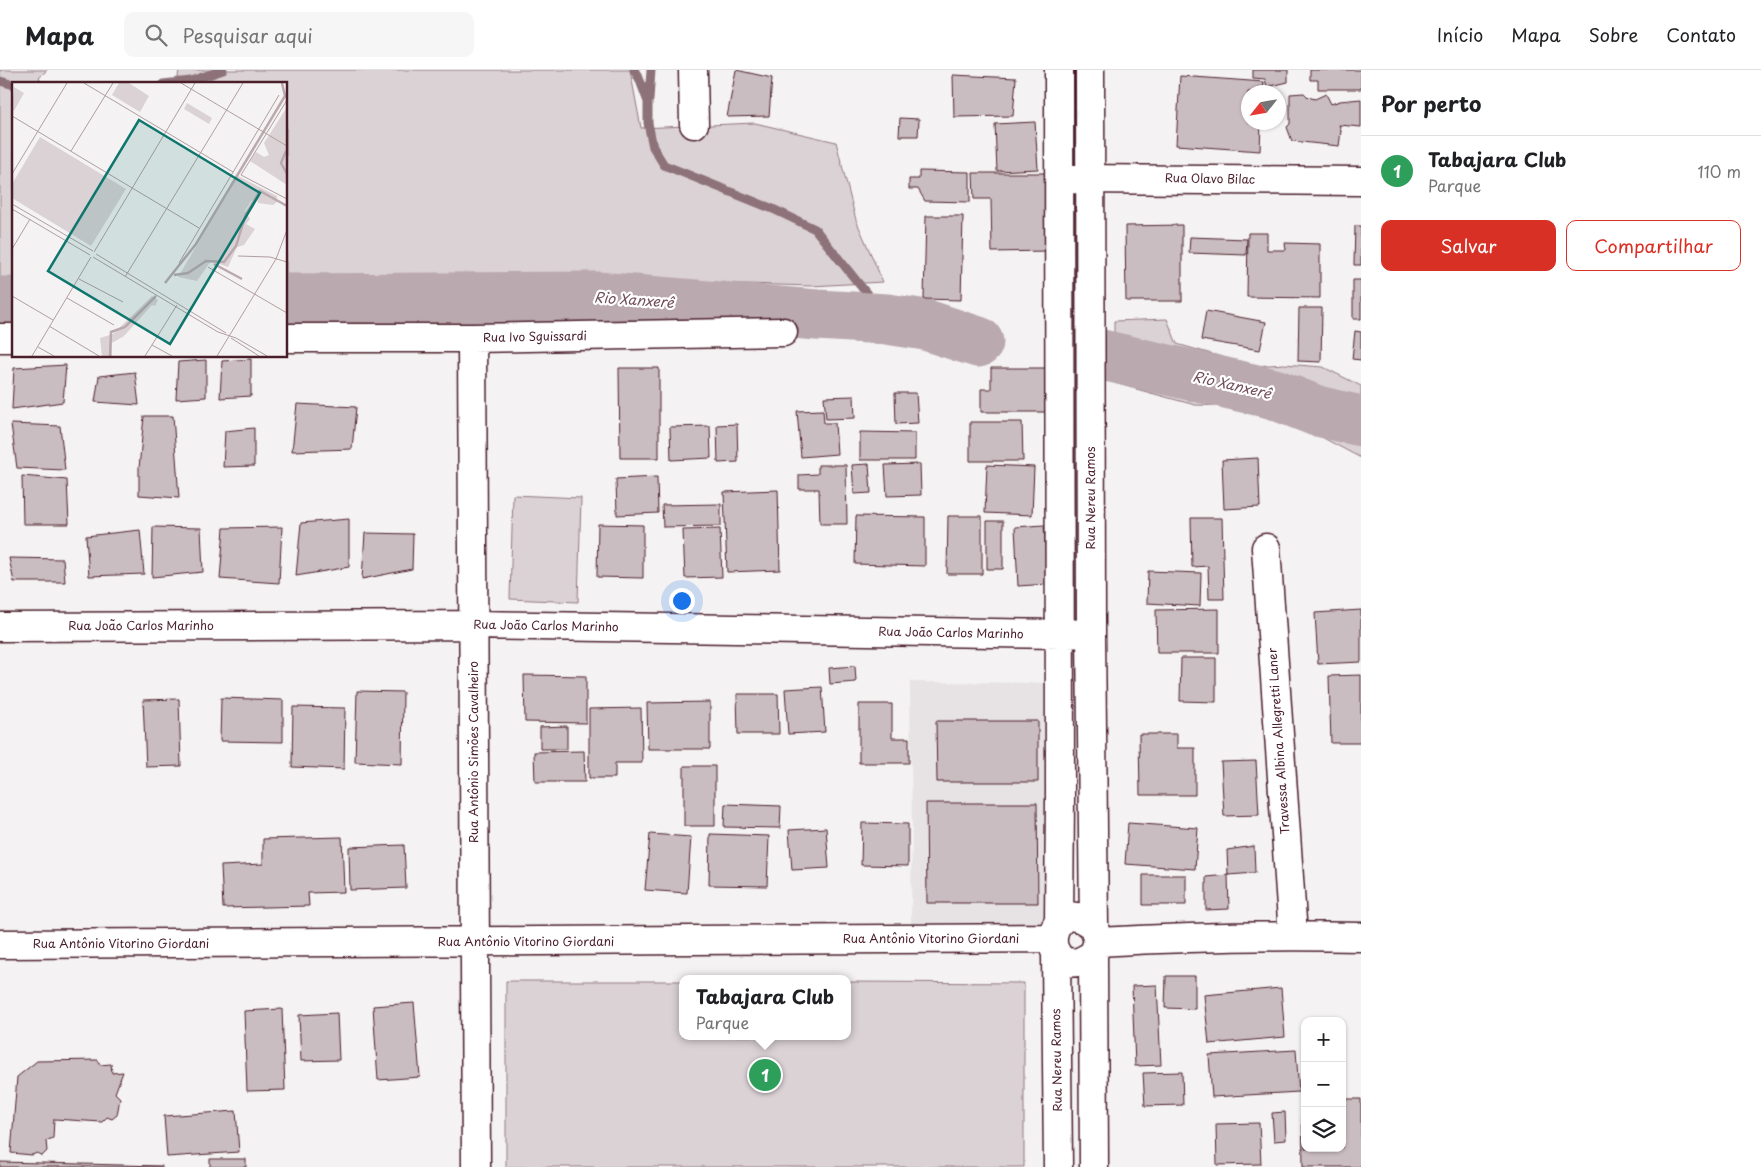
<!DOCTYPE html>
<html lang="pt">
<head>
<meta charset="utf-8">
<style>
  :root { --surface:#fff; --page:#f6f6f6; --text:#202124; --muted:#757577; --line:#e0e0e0; --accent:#d93025 }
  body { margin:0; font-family:"Playpen Sans",sans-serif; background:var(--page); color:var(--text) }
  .controls { position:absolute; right:15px; bottom:15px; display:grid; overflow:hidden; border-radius:10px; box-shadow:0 1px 4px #0004 }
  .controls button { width:45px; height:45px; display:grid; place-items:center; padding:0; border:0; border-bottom:1px solid var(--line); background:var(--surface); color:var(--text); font:25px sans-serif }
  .compass { position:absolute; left:1241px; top:15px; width:45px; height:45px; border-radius:50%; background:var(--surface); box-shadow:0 1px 4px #0004; rotate:239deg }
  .you { position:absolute; left:681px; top:530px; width:18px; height:18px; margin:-12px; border:4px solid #fff; border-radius:50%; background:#1a73e8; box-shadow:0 0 0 8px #1a73e833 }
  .badge { display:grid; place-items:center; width:32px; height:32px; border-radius:50%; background:var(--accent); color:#fff; font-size:16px; font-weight:700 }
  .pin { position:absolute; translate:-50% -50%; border:2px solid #fff; box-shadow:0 1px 5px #0006 }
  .popup { position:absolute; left:679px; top:905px; width:172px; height:65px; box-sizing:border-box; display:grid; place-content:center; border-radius:10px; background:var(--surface); filter:drop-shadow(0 1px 4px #0005); font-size:16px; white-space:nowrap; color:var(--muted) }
  .popup b { font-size:19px; color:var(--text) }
  .popup::after { content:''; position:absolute; left:50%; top:100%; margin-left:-10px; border:10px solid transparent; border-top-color:var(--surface) }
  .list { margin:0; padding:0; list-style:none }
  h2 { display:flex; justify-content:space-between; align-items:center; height:65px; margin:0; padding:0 20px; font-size:21px }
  h2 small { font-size:16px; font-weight:400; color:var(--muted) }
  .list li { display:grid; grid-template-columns:32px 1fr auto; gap:15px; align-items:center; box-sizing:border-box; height:70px; padding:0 20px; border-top:1px solid var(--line) }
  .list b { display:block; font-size:19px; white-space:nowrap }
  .list p { margin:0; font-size:16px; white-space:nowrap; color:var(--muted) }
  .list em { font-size:16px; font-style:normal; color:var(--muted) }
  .actions { display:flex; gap:10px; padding:15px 20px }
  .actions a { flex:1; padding:11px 0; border:1px solid var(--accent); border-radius:10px; text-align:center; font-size:18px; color:var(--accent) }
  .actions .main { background:var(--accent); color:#fff }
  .icon { flex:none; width:28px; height:28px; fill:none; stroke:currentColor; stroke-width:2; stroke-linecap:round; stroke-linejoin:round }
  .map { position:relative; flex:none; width:1361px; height:1097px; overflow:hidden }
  header { display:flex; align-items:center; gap:30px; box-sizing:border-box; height:70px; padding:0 25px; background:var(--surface); border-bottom:1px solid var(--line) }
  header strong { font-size:24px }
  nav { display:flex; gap:28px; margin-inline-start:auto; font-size:18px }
  .search { width:350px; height:45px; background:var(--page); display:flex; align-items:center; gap:12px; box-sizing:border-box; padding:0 18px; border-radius:10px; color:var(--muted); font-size:19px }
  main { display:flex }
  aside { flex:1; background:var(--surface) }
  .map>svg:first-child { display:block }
  .built { fill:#e7e2e3 }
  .green { fill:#dbd2d5; stroke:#927880 }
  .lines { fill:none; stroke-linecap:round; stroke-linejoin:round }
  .stream { stroke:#8d727a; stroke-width:9 }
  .river { stroke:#baa9ae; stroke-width:51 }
  .building { fill:#cabdc1; stroke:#4a1f2b }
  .minor-casing { stroke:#4a1f2b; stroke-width:31 }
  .minor { stroke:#fff; stroke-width:28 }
  .labels { text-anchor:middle; stroke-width:4.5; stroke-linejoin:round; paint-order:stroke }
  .street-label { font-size:12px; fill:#4a1f2b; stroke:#fff }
  .water-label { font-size:14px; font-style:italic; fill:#714f59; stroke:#fff }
  .inset-river { fill:none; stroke:#baa9ae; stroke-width:2.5 }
  .inset-road { fill:none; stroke:#b09ea2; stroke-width:1 }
  .view { fill:#0f766e; fill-opacity:0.15; stroke:#0f766e; stroke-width:2.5 }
  .inset-edge { fill:none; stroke:#4a1f2b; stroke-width:2.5 }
</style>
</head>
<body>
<header>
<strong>Mapa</strong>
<div class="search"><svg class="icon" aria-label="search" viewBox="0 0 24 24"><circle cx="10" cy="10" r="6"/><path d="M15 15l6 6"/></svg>Pesquisar aqui</div>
<nav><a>Início</a><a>Mapa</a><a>Sobre</a><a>Contato</a></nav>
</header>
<main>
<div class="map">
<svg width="1361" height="1097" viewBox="0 0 1361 1097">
  <rect width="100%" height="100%" fill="#f4f2f2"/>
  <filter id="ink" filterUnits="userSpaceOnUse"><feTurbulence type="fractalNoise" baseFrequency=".02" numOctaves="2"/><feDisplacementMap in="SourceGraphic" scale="10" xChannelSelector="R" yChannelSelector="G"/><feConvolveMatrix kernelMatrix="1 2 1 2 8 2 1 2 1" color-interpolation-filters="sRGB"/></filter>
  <g filter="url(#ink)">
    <!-- built -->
    <path class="built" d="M910,612L1049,613L1051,854H911L912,754Z"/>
    <!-- green -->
    <path class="green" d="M0,0H47L39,8L42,14H14V222L0,223Z
      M179,0H630L641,58L755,53L836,72L856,150L883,212L811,216L456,205L286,207V14H177Z
      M1167,249L1177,274L1254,296L1284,294L1323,297L1361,316V388L1265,337L1195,335L1114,313V251Z
      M513,425L581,428L578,532L510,529Z
      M506,911H682V966H848V912L1024,913V1097H506Z"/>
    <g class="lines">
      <!-- stream -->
      <path class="stream" d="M634,0L639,8L648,32V53L653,77L664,95L773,139L815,159L887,249
        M0,11L14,15
        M163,14L191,11L223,0
        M649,30L651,0"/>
      <!-- river -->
      <path class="river" d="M286,229L597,227L817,245L887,249L926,255L978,272
        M0,232H14
        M1102,285L1274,324L1317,341L1361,351"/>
    </g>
    <!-- building -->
    <path class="building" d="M736,0L772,8L769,46L727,47Z
      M1253,0H1288V12L1267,17L1265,9L1253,8Z
      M1310,0H1361V19H1318V10H1310Z
      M953,5L1016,8L1013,46L954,47Z
      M1180,6L1264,12L1263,22H1248V52H1261L1260,81L1176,75Z
      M1304,23L1308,27L1315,29L1326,24L1331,34L1340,31L1361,29V57L1339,55L1341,61L1339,76L1292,71L1287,57L1290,54V24Z
      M900,48L919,49L918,66H899Z
      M1035,52L1038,99L997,101L995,54Z
      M919,101L970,102V132L925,131L918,119H909V109H919Z
      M973,103H1047V181L992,182L991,129H974Z
      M926,146H963L961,230L924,229Z
      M1182,155V231H1126L1125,156Z
      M1355,156H1361V195H1354Z
      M1248,163H1267V180H1286L1285,173L1320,174V228L1247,227Z
      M1190,167L1247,169L1246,185L1189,183Z
      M1353,210H1361V249H1353Z
      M1299,238H1322L1321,292L1298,291Z
      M1206,241L1266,252L1260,280L1201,270Z
      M1355,261L1361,262V290L1352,289Z
      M251,289V326L220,328L222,291Z
      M206,290V327L176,329L178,292Z
      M66,295L63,332L12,339L14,298Z
      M619,298H659V388H620Z
      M991,298H1052L1053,342H981V319H991Z
      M135,302L139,335L95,332L99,306Z
      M895,323H916L918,353L896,354Z
      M854,326L855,348L826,349L824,327Z
      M297,334L356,337L352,379L292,381Z
      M823,340L824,353H835L837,384L801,387L797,341Z
      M144,346H173L179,428L139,425V398Z
      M970,352H1022L1023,391H970Z
      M11,354L60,356L65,400L17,398Z
      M737,354L738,392L718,393L717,355Z
      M710,356L711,388L671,390L670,357Z
      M254,358V396L223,397L225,361Z
      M860,362L915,363V390H860Z
      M1258,388L1260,437L1224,439L1222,390Z
      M869,394L871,423L854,424L852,395Z
      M920,394L921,425L887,426L885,395Z
      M818,395H846L847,454H820L819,419H799V405L818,404Z
      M987,395L1034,397L1032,445L985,443Z
      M22,406L67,410L69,454H23Z
      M657,407L658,443L617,445L616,409Z
      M778,420L780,500L727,502L724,422Z
      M721,434V456L663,457L662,435Z
      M856,446L925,447V496L855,494Z
      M948,446H982V504H947Z
      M1191,448H1222L1224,529H1209L1208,496L1192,497Z
      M349,449V497L296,506L301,453Z
      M987,451H1003V499H987Z
      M598,454L643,455V508L597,507Z
      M1044,455L1048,514L1018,516L1015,457Z
      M153,457L201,458L203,502L152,507Z
      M282,457L279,513L220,509L224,458Z
      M720,459L722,507L685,508L683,460Z
      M140,460L144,504L89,506L86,466Z
      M365,463L413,464L412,499L362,509Z
      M9,488L63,489L65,512H14Z
      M1148,501L1201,503L1200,536L1147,533Z
      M1219,539V583H1157L1156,540Z
      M1361,540V592L1318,594L1315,543Z
      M1181,588H1216V632L1180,631Z
      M855,596L856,612L830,614L829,598Z
      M524,605L586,606V653L525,652Z
      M1361,605V673H1331L1329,606Z
      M822,617L825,662L788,664L785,619Z
      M357,621L403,622L402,694L355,692Z
      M737,624H778L779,664H738Z
      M221,628L283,630V672L220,671Z
      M179,629L181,696L146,697L143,630Z
      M710,632V679H648L647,633Z
      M859,634H892V668H909V693H859Z
      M293,637L345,638L344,699L292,697Z
      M641,638L642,693H615V708H589V639Z
      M936,651H1038V712H937Z
      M567,656V679H540V657Z
      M1139,664H1177V678H1195V725H1140Z
      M584,681L585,712H535L534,682Z
      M1256,691L1259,745L1224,746L1221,692Z
      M684,696H715V756H684Z
      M926,733H1037L1038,833H927Z
      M725,734L781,736L780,758L724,757Z
      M862,753L908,754V796L861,795Z
      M1128,753L1198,758L1195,799L1125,794Z
      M826,758L829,798L792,800L789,760Z
      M650,764L691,767L687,823L645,820Z
      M710,764L769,766L767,816L709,815Z
      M342,767L344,822L308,823L309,836L223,838L221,796L263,794V769Z
      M404,775L406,818L350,820L349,777Z
      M1254,776L1255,803L1228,805L1227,780Z
      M1143,805H1186V835H1143Z
      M1228,805L1229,839L1206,840V807Z
      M1166,906H1195V939L1165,938Z
      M1157,915L1161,995L1135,996L1132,916Z
      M1281,918L1285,967L1209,974L1204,925Z
      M414,933L420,1007L378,1010L373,936Z
      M282,939L285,1020L247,1021L244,941Z
      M337,943L339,990L301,991L299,945Z
      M1296,980L1299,1022L1212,1027L1209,985Z
      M98,990L100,995L111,994L112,1003L123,1002L115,1023L120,1028L117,1045L112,1049L107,1047L102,1052L54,1049L53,1068L46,1071L47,1081L42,1086L37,1083L32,1085L11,1083L17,1007L37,991Z
      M1182,1002L1183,1035L1145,1036L1143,1003Z
      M1342,1029H1361V1097H1303L1302,1030H1305V1078H1342Z
      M236,1041L239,1082L167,1087L164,1046Z
      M1285,1042L1286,1070L1274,1071L1272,1043Z
      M1259,1053L1261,1094L1217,1095L1216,1054Z
      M210,1089H246V1097H210Z
      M0,1092L162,1096V1097H0Z"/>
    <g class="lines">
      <!-- minor casing -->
      <g class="minor-casing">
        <path id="minor" d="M693,0L694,54
          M1090,0L1091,563L1094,857L1098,872L1093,885C1088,887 1083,891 1078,892C1037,900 1049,818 1094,857
          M1073,109L1361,111
          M0,268H14
          M286,268H472L783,262
          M472,268L476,1097
          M1266,478L1293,865
          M0,557L474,555L1060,564L1091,563
          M1059,853L1060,728L1059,0
          M1098,872C1186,867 1273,865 1361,867
          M0,874L1052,868
          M1056,882L1058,1097
          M1093,885L1094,1097"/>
      </g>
      <!-- minor -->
      <use href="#minor" class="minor"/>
    </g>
  </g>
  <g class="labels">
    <!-- street labels -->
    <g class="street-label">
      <text transform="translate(1210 109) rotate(1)" y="4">Rua Olavo Bilac</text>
      <text transform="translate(535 267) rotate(-1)" y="4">Rua Ivo Sguissardi</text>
      <text transform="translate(1091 428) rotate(-90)" y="4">Rua Nereu Ramos</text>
      <text x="141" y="560">Rua João Carlos Marinho</text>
      <text transform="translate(546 556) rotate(1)" y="4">Rua João Carlos Marinho</text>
      <text transform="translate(951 563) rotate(1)" y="4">Rua João Carlos Marinho</text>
      <text transform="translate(1279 671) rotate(-94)" y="4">Travessa Albina Allegretti Laner</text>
      <text transform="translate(474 682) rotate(-90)" y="4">Rua Antônio Simões Cavalheiro</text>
      <text x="931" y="873">Rua Antônio Vitorino Giordani</text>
      <text x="526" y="876">Rua Antônio Vitorino Giordani</text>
      <text x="121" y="878">Rua Antônio Vitorino Giordani</text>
      <text transform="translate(1057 990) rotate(-91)" y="4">Rua Nereu Ramos</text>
    </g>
    <!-- water labels -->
    <g class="water-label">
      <text transform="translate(634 230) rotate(4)" y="5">Rio Xanxerê</text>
      <text transform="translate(1232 315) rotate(13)" y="5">Rio Xanxerê</text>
    </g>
  </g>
  <!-- overview -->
  <g transform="translate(12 12)">
    <rect width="275" height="275" fill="#f4f2f2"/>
    <path d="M107,1H117L137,14L128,30L100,13ZM2,5L12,11L2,29L0,27ZM175,21L200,36L197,42L172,27ZM275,25V103L238,79L244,70L252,75L257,73L252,61ZM28,55L114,107L79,164L0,116V102ZM226,94L265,114V120L261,123L246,121L245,115L239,119L233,129L238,137L234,142L243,147L232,163L225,165L216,185L199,179L185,199L166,195ZM140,214L146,218L143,224L140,223L112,254L100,261V274H90L88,256L101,252Z" fill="#dbd2d5"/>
    <path class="inset-river" d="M274,69L269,81L275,92M202,182L230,197M162,193L176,191L194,179L212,180L224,164L234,132L248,109L275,124M153,201L184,162L273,14L270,1M98,274L99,250L113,245L144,214"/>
    <path class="inset-road" d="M72,1L221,90M169,1L275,64M275,18L229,93L275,117M0,34L187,146M59,69L101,1M0,92L55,1M0,122L81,169M0,127L78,173M0,167L18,137M82,170L183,1M84,172L214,251M226,174L258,175L275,180M81,175L206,250L224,256L255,274M167,181L267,13M196,185L275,231M113,195L231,1M67,197L111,220M0,214L41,238M55,216L102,243M37,244L87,274M219,256L247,274M140,263L160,274M26,265L42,274M20,274L79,175M133,274L165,223M205,274L264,177L275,148"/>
    <path class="view" d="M127,38L248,111L158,262L36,189Z"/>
    <rect width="275" height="275" class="inset-edge"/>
  </g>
</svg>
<div class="controls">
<button>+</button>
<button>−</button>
<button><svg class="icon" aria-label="layers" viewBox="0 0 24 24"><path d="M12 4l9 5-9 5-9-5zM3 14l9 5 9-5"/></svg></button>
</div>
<svg class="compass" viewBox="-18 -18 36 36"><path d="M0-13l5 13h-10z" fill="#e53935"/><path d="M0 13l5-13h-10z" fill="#757577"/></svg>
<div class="you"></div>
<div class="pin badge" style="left:765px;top:1005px;background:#2e9e5b">1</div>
<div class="popup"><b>Tabajara Club</b>Parque</div>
</div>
<aside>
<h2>Por perto<small></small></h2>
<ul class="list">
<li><span class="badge" style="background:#2e9e5b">1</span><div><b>Tabajara Club</b><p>Parque</p></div><em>110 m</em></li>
</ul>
<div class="actions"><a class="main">Salvar</a><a>Compartilhar</a></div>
</aside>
</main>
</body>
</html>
